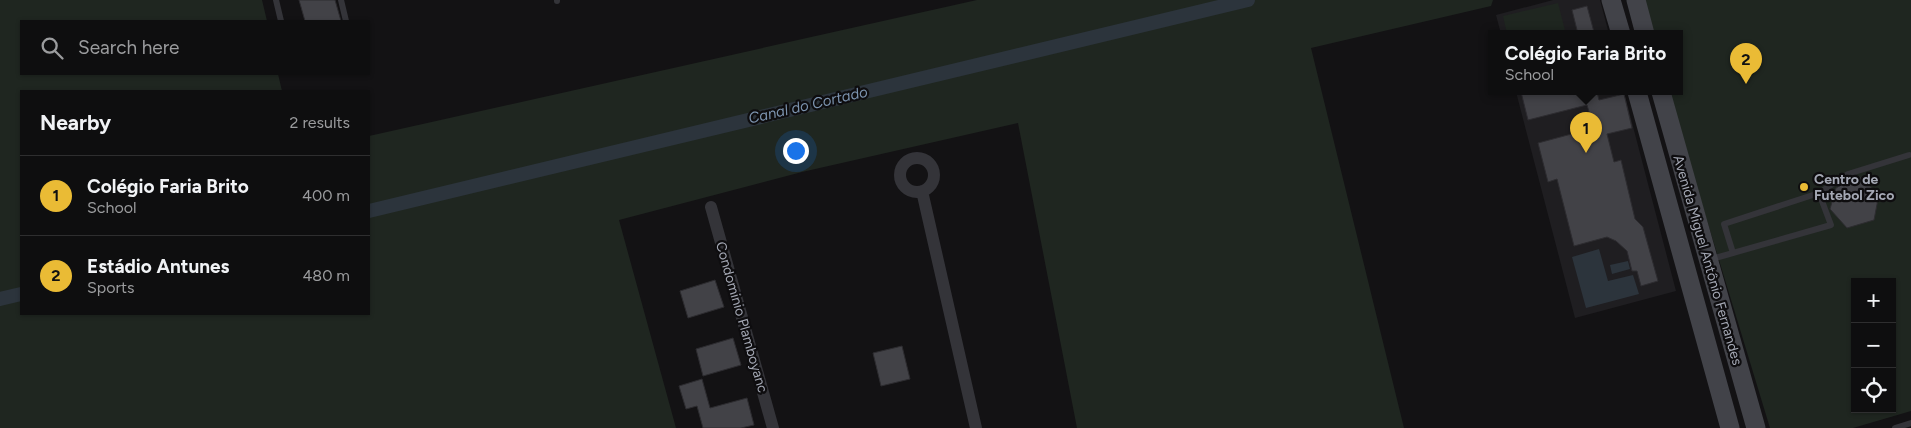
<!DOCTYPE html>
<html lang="en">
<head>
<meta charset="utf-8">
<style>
  :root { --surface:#0e0e0f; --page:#171718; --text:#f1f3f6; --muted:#9b9c9e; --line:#2e2e2f; --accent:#eabb35 }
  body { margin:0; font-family:Figtree,sans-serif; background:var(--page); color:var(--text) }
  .controls { position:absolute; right:15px; bottom:15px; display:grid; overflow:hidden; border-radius:0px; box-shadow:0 1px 4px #0004 }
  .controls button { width:45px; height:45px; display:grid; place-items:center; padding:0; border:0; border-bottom:1px solid var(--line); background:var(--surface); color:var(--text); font:25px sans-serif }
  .you { position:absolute; left:795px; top:150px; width:18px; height:18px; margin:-12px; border:4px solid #fff; border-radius:50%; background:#1a73e8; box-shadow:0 0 0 8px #1a73e833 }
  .badge { display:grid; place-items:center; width:32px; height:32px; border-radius:50%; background:var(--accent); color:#111; font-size:16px; font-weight:700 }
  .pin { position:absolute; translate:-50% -41px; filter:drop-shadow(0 1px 2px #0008) }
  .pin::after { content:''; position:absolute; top:26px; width:18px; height:15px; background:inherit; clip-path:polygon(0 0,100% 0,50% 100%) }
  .popup { position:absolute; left:1488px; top:30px; width:195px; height:65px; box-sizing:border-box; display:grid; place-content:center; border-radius:0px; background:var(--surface); filter:drop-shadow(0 1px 4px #0005); font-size:16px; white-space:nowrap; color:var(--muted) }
  .popup b { font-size:19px; color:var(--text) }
  .popup::after { content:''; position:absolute; left:50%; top:100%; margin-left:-10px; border:10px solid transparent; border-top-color:var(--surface) }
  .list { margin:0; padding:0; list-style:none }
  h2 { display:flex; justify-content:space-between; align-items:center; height:65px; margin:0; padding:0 20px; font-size:21px }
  h2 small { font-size:16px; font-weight:400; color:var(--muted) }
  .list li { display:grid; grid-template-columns:32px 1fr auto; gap:15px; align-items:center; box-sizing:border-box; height:80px; padding:0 20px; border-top:1px solid var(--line) }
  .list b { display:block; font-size:19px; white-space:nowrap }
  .list p { margin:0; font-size:16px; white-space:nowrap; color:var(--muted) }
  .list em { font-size:16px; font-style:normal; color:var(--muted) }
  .icon { flex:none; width:28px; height:28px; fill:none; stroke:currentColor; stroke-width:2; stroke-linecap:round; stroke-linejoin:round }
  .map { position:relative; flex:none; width:1911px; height:428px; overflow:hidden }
  .search { position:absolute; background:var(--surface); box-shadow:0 1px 4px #0004; left:20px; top:20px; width:350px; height:55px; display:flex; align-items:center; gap:12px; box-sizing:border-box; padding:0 18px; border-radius:0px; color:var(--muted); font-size:19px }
  .panel { position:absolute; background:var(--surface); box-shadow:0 1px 4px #0004; left:20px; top:90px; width:350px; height:225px; border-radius:0px }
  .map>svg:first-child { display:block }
  .built { fill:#1f1e21 }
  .green { fill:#1f2620; fill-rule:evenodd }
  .water { fill:#2c343c }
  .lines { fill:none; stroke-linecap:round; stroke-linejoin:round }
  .canal { stroke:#2c343c; stroke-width:14 }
  .building { fill:#424247; stroke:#2d2c30 }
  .lane { stroke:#343439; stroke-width:6 }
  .street { stroke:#343439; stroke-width:12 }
  .secondary { stroke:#424349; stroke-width:19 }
  .poi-dot { fill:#eabb35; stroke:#0e0d0f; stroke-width:2 }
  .labels { text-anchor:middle; stroke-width:4.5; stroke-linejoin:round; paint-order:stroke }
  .poi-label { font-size:14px; font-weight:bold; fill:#a4a8b4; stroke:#0e0d0f; text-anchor:start }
  .street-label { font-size:14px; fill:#a4a8b4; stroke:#0e0d0f }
  .water-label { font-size:15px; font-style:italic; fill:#7c93ae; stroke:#0e0d0f }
</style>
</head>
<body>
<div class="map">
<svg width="1911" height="428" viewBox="0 0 1911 428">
  <rect width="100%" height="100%" fill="#131214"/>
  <!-- built -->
  <path class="built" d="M1553,0H1600L1609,34H1501L1496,15Z
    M1516,92H1624L1676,291L1575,318Z"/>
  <!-- green -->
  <path class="green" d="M0,0H262L267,21H21V74H278L282,91H21V314H369V136L977,0H1493L1491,6L1311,48L1404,428H1077L1018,123L802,172L619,220L676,428H0Z
    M1639,0H1911V411L1853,428H1770L1668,92H1680V34H1650ZM1855,282H1892V409H1855Z
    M1558,3L1566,34H1507L1503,16Z"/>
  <!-- water -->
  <path class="water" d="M1599,249L1608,281L1633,275L1639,294L1586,308L1572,257Z
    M1628,261L1630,269L1612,274L1610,265Z"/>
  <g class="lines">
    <!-- canal -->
    <path class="canal" d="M369,211L1248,0
      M0,299L21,294"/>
  </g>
  <!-- building -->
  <path class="building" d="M299,0H335L341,21H305Z
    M1587,6L1594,32L1578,34L1572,10Z
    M1521,92H1597L1599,100L1624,94L1632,128L1607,134L1614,162L1621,160L1635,219L1643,227L1658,281L1641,286L1637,271H1632L1627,251L1616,241L1607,237L1574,246L1557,179L1548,182L1538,143L1594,128L1587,105L1528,120Z
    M1860,177L1879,194L1874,220L1847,228L1830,209L1836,188L1846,182Z
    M715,280L724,307L688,318L680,291Z
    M733,338L741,365L703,376L696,349Z
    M902,346L910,379L881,386L873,353Z
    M702,379L710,408L747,398L754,425L741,428H703L697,406L686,409L679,386Z"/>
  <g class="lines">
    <!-- lane -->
    <path class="lane" d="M276,0L281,21
      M341,0L346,21
      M557,0V1
      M1819,193L1848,174L1909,155
      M1711,259L1726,255L1831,225L1819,193L1724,224L1733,253
      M1895,428L1911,423"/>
    <!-- street -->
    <path class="street" d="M900 175a17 17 0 1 1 34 0a17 17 0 1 1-34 0Z
      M922,191L976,428
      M711,207L773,428"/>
    <!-- secondary -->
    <path class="secondary" d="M1611,0L1621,34
      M1636,0L1645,34
      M1637,92L1730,428
      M1661,92L1756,428"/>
  </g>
  <!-- markers -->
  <circle class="poi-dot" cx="1804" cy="187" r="5"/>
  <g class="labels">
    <!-- poi labels -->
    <g class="poi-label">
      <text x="1814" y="184">Centro de<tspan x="1814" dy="16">Futebol Zico</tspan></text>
    </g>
    <!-- street labels -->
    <g class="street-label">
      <text transform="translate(1708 260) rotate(74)" y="5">Avenida Miguel Antônio Fernandes</text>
      <text transform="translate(742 317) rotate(74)" y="5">Condominio Plamboyanc</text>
    </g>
    <!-- water labels -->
    <g class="water-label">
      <text transform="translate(808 105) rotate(-13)" y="5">Canal do Cortado</text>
    </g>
  </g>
</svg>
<div class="controls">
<button>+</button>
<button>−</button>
<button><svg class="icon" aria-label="locate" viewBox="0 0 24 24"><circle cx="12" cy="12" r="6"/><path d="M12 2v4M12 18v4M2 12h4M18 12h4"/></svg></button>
</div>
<div class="you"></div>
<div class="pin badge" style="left:1586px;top:153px">1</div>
<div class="popup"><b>Colégio Faria Brito</b>School</div>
<div class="pin badge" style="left:1746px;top:84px">2</div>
<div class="search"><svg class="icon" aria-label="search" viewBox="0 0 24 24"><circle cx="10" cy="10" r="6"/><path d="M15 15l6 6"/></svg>Search here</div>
<section class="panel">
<h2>Nearby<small>2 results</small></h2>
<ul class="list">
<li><span class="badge">1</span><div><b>Colégio Faria Brito</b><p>School</p></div><em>400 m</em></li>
<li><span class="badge">2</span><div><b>Estádio Antunes</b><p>Sports</p></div><em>480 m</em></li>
</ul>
</section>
</div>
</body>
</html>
